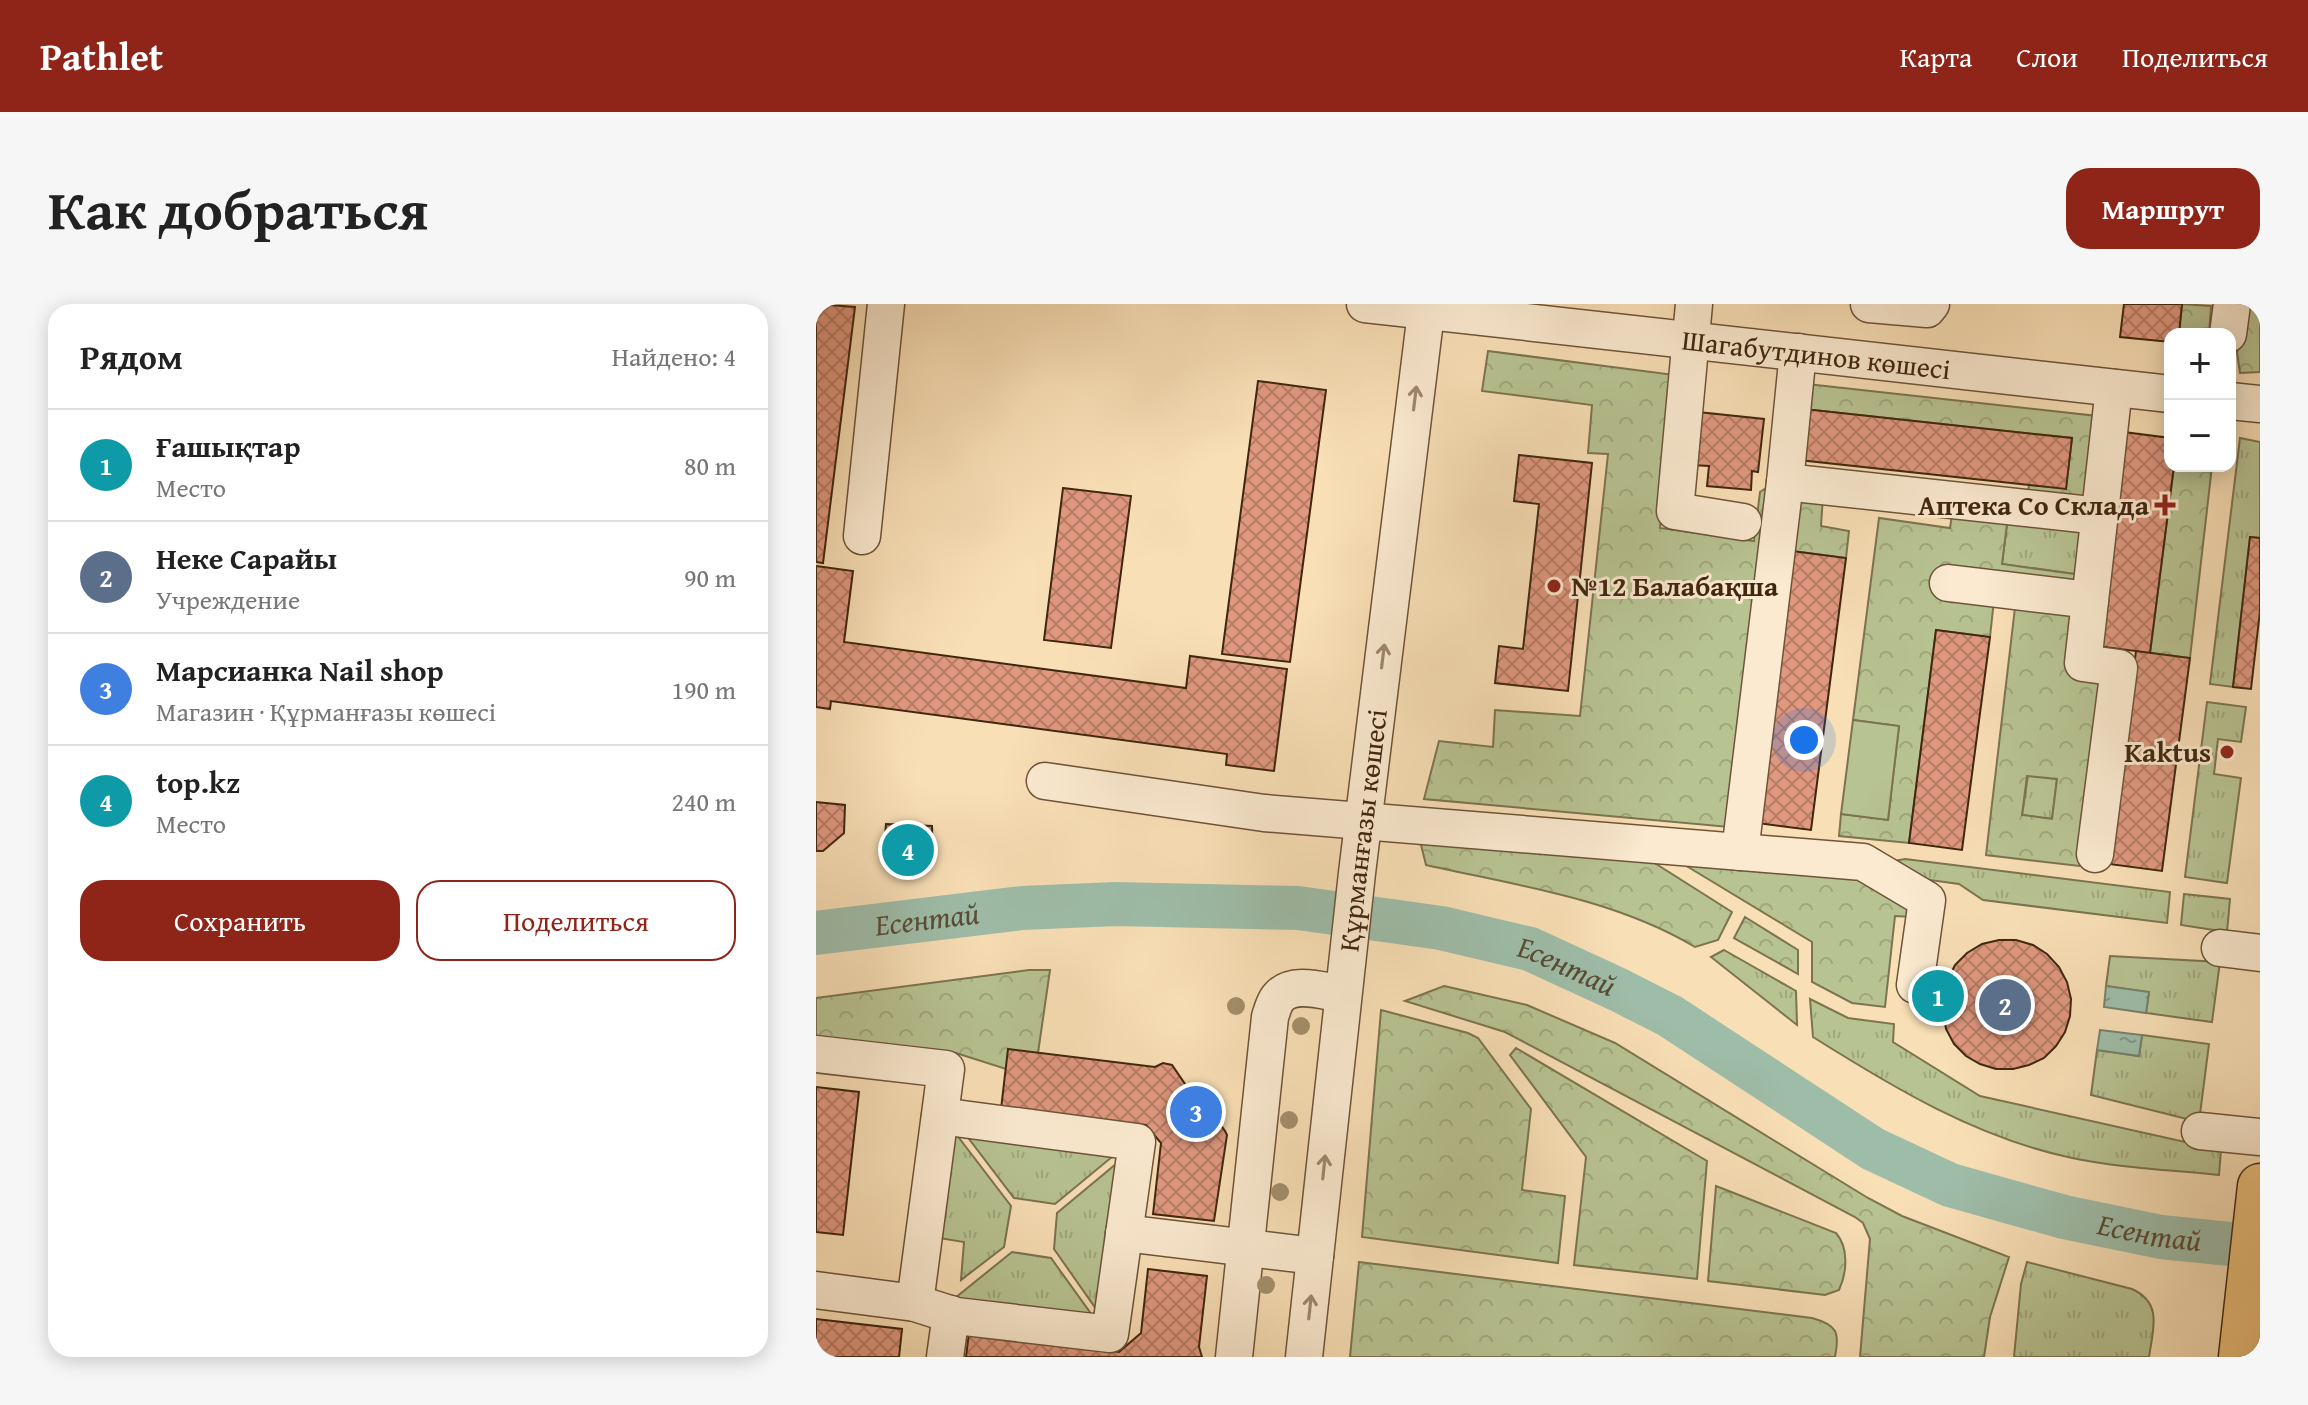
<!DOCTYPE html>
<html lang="ru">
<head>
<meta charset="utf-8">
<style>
  :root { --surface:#fff; --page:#f6f6f6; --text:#222; --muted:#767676; --line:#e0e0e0; --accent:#8f2418 }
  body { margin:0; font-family:"Gentium Book Plus",serif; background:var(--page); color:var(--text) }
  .controls { position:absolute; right:24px; top:24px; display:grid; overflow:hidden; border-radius:16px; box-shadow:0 4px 20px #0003 }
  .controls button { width:72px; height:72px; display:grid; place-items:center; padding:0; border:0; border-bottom:2px solid var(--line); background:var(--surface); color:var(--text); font:40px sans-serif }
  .you { position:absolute; left:988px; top:436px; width:28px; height:28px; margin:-20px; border:6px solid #fff; border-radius:50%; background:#1a73e8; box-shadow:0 0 0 12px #1a73e833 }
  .badge { display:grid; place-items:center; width:52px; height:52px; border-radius:50%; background:var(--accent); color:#fff; font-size:26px; font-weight:700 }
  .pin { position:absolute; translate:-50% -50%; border:4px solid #fff; box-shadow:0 2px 8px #0006 }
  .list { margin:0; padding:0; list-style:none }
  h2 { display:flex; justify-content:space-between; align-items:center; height:104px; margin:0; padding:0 32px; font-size:34px }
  h2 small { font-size:26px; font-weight:400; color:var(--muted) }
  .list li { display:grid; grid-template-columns:52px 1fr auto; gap:24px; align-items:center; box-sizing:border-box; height:112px; padding:0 32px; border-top:2px solid var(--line) }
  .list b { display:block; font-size:30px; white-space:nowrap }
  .list p { margin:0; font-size:26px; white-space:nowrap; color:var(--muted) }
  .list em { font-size:26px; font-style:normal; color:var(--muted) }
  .actions { display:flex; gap:16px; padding:24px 32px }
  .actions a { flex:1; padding:18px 0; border:2px solid var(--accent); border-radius:24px; text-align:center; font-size:28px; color:var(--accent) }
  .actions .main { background:var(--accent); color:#fff }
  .map { position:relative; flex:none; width:1444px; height:1053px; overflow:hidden; border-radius:24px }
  header { display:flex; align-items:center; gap:48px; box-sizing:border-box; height:112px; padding:0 40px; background:var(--accent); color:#fff }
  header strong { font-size:38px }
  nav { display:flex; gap:44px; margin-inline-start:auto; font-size:28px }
  .intro { display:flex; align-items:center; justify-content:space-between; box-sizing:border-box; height:192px; padding:0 48px }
  h1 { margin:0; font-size:56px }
  .button { padding:20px 36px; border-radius:24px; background:var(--accent); color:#fff; font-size:28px; font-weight:700 }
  main { display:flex; gap:48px; padding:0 48px }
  aside { flex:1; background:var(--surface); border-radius:24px; box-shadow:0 4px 20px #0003 }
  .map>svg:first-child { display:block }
  .grass { fill:url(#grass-tufts); stroke:#7c7450; stroke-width:2 }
  .forest { fill:url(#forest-crowns); stroke:#7c7450; stroke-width:2; fill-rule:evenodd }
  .pitch { fill:#b8c392; stroke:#7c7450; stroke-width:2 }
  .water { fill:url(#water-ripples); stroke:#78816b; stroke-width:2 }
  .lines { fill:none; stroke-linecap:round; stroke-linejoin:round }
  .river { stroke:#9ebda9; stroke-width:44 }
  .building { fill:url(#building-cross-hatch); stroke:#3f260e; stroke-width:2 }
  .minor-casing { stroke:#6e5438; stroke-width:39 }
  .major-casing { stroke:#3f260e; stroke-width:47 }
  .minor { stroke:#fbead0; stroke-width:36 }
  .major { stroke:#ecc07b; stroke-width:44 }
  .tree { fill:#a38f6c }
  .oneway { stroke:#9d886f }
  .poi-dot { fill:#8f2418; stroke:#fbead0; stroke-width:3 }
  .labels { text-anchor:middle; stroke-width:6; stroke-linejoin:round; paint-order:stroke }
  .street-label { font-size:28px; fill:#3f260e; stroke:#fbead0 }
  .poi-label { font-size:28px; font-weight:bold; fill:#3f260e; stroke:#fbead0; text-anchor:end }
  .water-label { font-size:30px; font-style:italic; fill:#574c35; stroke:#fbead0 }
</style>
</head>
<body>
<header>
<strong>Pathlet</strong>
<nav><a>Карта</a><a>Слои</a><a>Поделиться</a></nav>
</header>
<div class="intro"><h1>Как добраться</h1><a class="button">Маршрут</a></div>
<main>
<aside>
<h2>Рядом<small>Найдено: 4</small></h2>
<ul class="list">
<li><span class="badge" style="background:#0f9aa8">1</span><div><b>Ғашықтар</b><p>Место</p></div><em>80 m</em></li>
<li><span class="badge" style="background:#5c6f8a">2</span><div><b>Неке Сарайы</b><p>Учреждение</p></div><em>90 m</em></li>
<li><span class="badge" style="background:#3f7fe0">3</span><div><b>Марсианка Nail shop</b><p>Магазин · Құрманғазы көшесі</p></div><em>190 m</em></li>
<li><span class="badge" style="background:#0f9aa8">4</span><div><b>top.kz</b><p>Место</p></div><em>240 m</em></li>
</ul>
<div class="actions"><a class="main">Сохранить</a><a>Поделиться</a></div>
</aside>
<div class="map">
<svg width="1444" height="1053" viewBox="0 0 1444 1053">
  <defs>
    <pattern id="grass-tufts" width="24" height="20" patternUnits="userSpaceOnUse" patternTransform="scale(2)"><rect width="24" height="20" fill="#b8c392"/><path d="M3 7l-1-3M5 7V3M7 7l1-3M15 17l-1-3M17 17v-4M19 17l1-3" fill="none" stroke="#9fa77d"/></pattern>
    <pattern id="forest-crowns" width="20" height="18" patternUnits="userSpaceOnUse" patternTransform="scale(2)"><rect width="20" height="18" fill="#b8c392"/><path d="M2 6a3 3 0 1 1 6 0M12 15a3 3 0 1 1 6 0" fill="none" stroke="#9fa77d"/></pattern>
    <pattern id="water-ripples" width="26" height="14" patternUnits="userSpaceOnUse" patternTransform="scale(2)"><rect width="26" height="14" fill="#9ebda9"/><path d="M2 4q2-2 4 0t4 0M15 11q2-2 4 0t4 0" fill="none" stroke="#829988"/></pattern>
    <pattern id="building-cross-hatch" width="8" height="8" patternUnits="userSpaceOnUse" patternTransform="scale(2)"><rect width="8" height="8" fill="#e0987f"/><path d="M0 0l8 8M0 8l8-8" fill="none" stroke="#b77c66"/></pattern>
  </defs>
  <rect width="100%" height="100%" fill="#f9dfb6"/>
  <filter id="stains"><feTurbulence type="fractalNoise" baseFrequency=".0025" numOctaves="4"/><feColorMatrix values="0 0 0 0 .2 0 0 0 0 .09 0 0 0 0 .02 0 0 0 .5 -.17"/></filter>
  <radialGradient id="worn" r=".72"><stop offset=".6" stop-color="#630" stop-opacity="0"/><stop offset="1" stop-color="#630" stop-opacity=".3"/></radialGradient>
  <!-- grass -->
  <path class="grass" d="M1424,134L1444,138V234L1434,233L1417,383L1394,380Z
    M1192,212L1271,222L1266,271L1186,260Z
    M1391,398L1430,403L1425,438L1402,435L1398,470L1425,474L1411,579L1369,573Z
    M1212,471L1241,475L1236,515L1206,511Z
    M1089,555L1354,588L1351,619L1167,596L1143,580L1092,573L1067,559Z
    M1368,590L1414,595L1411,628L1365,621Z
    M908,646L980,687L981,721L895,653Z
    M1294,652L1404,658L1396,718L1330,709L1333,688L1290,682Z
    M994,695L1032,714L1078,720L1077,738L1164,792L1405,846L1403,871C1354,866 1304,864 1256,854C1161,834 1078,784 997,733Z
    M1326,731L1393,740L1383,818L1275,791L1281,746L1323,752Z
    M137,826L195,902L188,943L145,976L148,938L123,934Z
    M147,827L302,848L239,900L198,894Z
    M306,855L285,1012L238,945L241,909Z
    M196,948L235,954L281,1018L134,998Z
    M1211,958L1316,985C1347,999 1337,1025 1333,1053H1198L1205,980Z"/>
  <!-- forest -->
  <path class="forest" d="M1366,0L1395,2L1393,30H1363Z
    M1426,0H1444V68L1424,69L1421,49Z
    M672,47L859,71L844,224L938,237L944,188L959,178L913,523L608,495L623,437L677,443L679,406L764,412L792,150L772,149L776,101L666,87Z
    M991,80L1281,112L1272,201L1211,196L1213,181L1250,184L1256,134L988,105Z
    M1358,162H1396L1374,354L1334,349Z
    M983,190L1007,192L1005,222L1033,227L1030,254L976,247Z
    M1137,205L1192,212L1186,260L1266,271L1264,284L1178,296L1174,333L1120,326L1093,539L1023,532L1025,510L1072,516L1083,422L1037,416L1063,214L1134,224Z
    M1200,295L1267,302L1293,377L1272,563L1170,551ZM1211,472L1241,475L1236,515L1206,511Z
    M602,529L818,546L916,608L902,636L879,643C799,595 700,581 610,561Z
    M849,549L1043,565L1098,599L1097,613L1079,612L1069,703L1036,699L996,678V638Z
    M929,613L982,646V670L918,634Z
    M213,666H234L222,749L190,765L140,749L0,734V694Z
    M628,682L711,701L799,739L1052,894L1086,912L1193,953L1174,1013L1168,1053H1044L1054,935L1047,919L1039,913L689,728L589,697Z
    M565,706L652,729L662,734L715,805L706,886L749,892L742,959L546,933Z
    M700,744L891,857L881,975L758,961L770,853L694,751Z
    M900,882L1020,929C1033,944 1031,969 1023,986L1009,991L892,977Z
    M543,958L996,1014C1021,1021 1024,1028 1019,1053H534Z"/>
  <!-- pitch -->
  <path class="pitch" d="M1037,416L1083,422L1072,516L1025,510Z"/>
  <!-- water -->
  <path class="water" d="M1290,682L1333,688L1330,709L1288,703Z
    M1284,726L1326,731L1323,752L1281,746Z"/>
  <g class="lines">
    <!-- river -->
    <path class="river" id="s1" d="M0,629L206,604L300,600L482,604L625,624L714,645L803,686L854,712L1057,845L1134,881L1248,913L1345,933L1444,943"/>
  </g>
  <!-- building -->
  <path class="building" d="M0,0L39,3L7,259L0,258Z
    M1308,0H1366L1363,30H1354V38L1304,33Z
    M1308,0H1366L1363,30H1354V38L1304,33Z
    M442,77L510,86L474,358L406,350Z
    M988,105L1256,134L1250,185L983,156Z
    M882,108L948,115L942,168L936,167L935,186L891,182L893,162L876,161Z
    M1308,128L1354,134V162H1358L1334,349L1281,342Z
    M703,151L776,159L752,387L679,379L683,342L707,345L723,200L698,197Z
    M247,184L315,192L295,344L228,336Z
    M1434,233L1444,234V307L1435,385L1417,383Z
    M976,247L1030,254L995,526L941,519Z
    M0,262L37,267L28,338L370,384L374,352L471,365L458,467L410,461L411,450L15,397L14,405L0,403Z
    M1120,326L1174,333L1146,546L1093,539Z
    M1320,347L1374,354L1346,567L1293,560Z
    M0,498L29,501L28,529L7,547H0Z
    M70,520L116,522L117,559L67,557Z
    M1183,636H1200L1217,641L1231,650L1243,663L1251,678L1255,695L1254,712L1249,728L1240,742L1228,754L1213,761L1197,765H1180L1164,760L1150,752L1138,740L1130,725L1126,701L1121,700L1123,683L1128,684L1139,661L1151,649L1166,640Z
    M192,745L339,763L347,759L356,761L395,818L404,820L409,827L411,831L398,917L337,910L345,839L330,821L185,805Z
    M0,783L43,788L27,931L0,928Z
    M332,965L391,972L383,1043L386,1053H150L153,1029L303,1048L325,1029Z
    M0,1015L86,1025L83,1053H0Z"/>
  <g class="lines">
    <!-- minor casing -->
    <g class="minor-casing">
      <g id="minor">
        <path id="s2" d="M549,0L1354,90"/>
        <path d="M878,0L859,207L927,218"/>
        <path d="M1053,0L1111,5L1115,0"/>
        <path d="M1412,30L1416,0"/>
        <path d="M1414,97L1444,100"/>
        <path d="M969,178L1284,212"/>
        <path d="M46,232L70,0"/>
        <path d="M1132,279L1274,296"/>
        <path d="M229,477L448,509L1047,558L1111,596L1099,681"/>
        <path d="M924,548L969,178L982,48"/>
        <path d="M1279,550L1303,364L1267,359L1298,84"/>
        <path d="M1404,644L1444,649"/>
        <path d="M0,750L130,765L99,999"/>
        <path d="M1384,827L1444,833"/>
        <path d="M308,929L499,952"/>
        <path d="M0,986L99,999L140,1012L294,1030L321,838L124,812"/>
        <path d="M129,1053L135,1010"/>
        <path d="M418,1053L454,713C456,707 458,699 462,694C476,676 507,687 527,690"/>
        <path id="s3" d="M488,1053L541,569L611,0"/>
      </g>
    </g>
    <!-- major casing -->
    <g class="major-casing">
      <path id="major" d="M1425,1053L1444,882"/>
    </g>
    <!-- minor -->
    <use href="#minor" class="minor"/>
    <!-- major -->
    <use href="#major" class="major"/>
  </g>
  <!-- trees -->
  <g class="tree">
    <circle cx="420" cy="702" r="9"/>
    <circle cx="485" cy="722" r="9"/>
    <circle cx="473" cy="816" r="9"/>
    <circle cx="464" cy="888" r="9"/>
    <circle cx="450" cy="981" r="9"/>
  </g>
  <!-- one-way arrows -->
  <defs><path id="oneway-shaft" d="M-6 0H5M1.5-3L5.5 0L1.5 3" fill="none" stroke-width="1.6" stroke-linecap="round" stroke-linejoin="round" transform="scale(2)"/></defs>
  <g class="oneway">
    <use href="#oneway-shaft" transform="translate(599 94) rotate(-83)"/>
    <use href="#oneway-shaft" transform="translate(567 352) rotate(-83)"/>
    <use href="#oneway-shaft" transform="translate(508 863) rotate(-84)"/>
    <use href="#oneway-shaft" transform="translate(494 1003) rotate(-84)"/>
  </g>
  <!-- markers -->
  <g class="poi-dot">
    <path d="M1345 189h8v8h8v8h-8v8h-8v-8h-8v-8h8z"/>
    <circle cx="738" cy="282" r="8"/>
    <circle cx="1411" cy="448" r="8"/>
  </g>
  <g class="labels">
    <!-- street labels -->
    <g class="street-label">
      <text dy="10" stroke="none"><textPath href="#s2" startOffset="454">Шагабутдинов көшесі</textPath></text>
      <text dy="10" stroke="none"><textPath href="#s3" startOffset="530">Құрманғазы көшесі</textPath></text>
    </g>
    <!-- poi labels -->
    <g class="poi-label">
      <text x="1333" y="211">Аптека Со Склада</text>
      <text x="754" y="292" text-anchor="start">№12 Балабақша</text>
      <text x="1395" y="458">Kaktus</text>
    </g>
    <!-- water labels -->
    <g class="water-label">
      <text dy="10" stroke="none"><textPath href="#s1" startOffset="112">Есентай</textPath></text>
      <text dy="10" stroke="none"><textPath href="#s1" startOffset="760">Есентай</textPath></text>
      <text dy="10" stroke="none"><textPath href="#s1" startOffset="1408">Есентай</textPath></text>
    </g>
  </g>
  <rect width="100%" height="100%" filter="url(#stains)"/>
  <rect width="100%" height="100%" fill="url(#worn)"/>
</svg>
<div class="controls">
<button>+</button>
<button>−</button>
</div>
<div class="you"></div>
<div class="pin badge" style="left:1122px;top:692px;background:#0f9aa8">1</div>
<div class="pin badge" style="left:1189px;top:701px;background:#5c6f8a">2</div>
<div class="pin badge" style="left:380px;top:808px;background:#3f7fe0">3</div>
<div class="pin badge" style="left:92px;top:546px;background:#0f9aa8">4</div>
</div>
</main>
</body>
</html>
